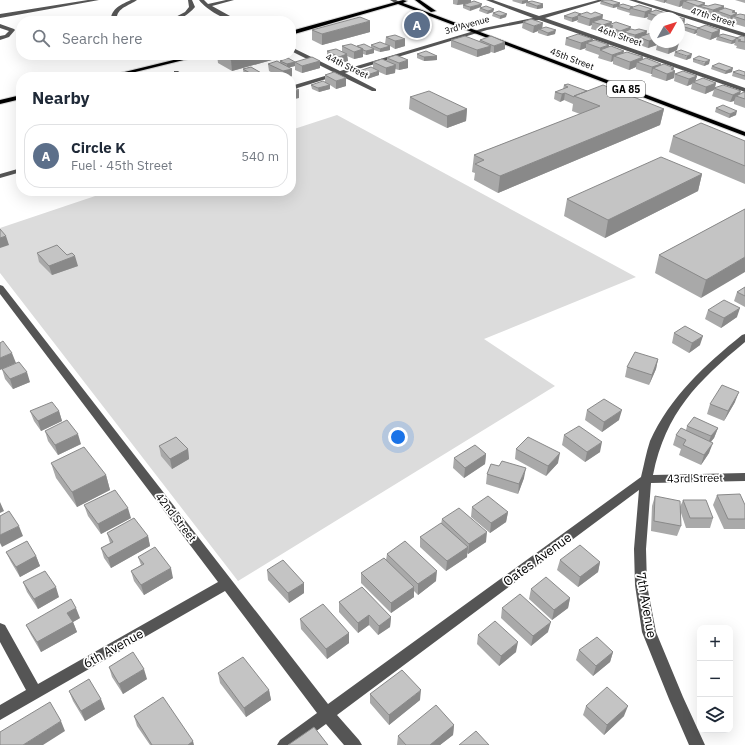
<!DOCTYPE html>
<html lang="en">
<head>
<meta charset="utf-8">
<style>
  :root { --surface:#fff; --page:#f2f2f3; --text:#1f2937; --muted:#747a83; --line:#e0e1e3; --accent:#db2777 }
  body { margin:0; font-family:"IBM Plex Sans",sans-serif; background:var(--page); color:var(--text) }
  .controls { position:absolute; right:12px; bottom:12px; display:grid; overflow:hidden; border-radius:8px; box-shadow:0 4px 16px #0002 }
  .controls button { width:36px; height:36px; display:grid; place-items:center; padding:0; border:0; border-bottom:1px solid var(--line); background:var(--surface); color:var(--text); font:20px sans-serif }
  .compass { position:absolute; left:649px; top:12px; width:36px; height:36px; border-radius:50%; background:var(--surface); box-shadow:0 4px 16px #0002; rotate:51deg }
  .you { position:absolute; left:398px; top:437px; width:14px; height:14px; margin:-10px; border:3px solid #fff; border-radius:50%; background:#1a73e8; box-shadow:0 0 0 6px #1a73e833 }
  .badge { display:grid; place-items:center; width:26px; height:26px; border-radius:50%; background:var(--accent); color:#fff; font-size:13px; font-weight:700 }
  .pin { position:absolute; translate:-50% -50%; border:2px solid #fff; box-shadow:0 1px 4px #0006 }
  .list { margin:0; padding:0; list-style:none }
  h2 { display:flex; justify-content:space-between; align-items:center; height:52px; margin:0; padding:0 16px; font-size:17px }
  h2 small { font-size:13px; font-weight:400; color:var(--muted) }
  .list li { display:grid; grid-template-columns:26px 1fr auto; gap:12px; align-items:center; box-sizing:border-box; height:64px; margin:0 8px 8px; padding:0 8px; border:1px solid var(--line); border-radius:16px }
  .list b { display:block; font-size:15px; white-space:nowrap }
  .list p { margin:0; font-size:13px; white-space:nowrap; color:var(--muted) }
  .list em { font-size:13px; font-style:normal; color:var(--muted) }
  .icon { flex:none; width:22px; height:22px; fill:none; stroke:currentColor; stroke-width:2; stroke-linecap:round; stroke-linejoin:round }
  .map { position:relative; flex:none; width:745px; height:745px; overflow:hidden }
  .search { position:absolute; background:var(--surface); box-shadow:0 4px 16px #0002; left:16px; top:16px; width:280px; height:44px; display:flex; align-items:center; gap:10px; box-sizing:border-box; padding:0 14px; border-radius:16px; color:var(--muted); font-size:15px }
  .panel { position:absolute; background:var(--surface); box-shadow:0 4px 16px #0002; left:16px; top:72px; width:280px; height:124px; border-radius:16px }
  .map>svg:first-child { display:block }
  .green { fill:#dcdcdc }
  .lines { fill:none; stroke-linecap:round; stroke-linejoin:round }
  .major-casing { stroke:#dbdbdb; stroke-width:2 }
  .minor { fill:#555; fill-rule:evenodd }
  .major { fill:#000; fill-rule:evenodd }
  .wall { fill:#a9a9a9 }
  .shaded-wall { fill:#898989 }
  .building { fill:#c4c4c4; stroke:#898989 }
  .labels { text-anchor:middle; stroke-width:3.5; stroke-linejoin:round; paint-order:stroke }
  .far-street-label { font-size:9px; fill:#000; stroke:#fff }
  .shield { fill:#fff; stroke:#4c4c4c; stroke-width:1 }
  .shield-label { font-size:10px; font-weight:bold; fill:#000 }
  .street-label { font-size:11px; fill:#000; stroke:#fff }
  .near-street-label { font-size:13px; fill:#000; stroke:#fff }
</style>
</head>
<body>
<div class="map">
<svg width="745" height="745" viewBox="0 0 745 745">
  <rect width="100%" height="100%" fill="#fff"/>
  <!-- green -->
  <path class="green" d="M337,115L636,277L484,339L555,386L238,581L0,273V228L110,191H291V130Z"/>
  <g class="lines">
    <!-- major casing -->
    <g class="major-casing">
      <path id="major" d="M403,0L407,1L403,3L745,132V136L398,4L291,35V31Z
        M415,0H420L436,11L431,12Z
        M194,55H204L115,77H104Z
        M21,95V99L0,104V100Z"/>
    </g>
    <!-- minor -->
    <path class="minor" d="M88,0H99L0,18V14Z
      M131,0H137C129,6 115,8 117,21H111C110,9 122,4 131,0Z
      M188,0H192L195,7C188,15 179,21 168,21L185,12L189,7Z
      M199,0H204L208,4L226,0H234L212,6L239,21C225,21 207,10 199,0Z
      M390,0H396L401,3L397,4Z
      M486,0H493L539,16L598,0H605L545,18L745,88V92L539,20L487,30L345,73L376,89V91H372L339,75L291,90V86L335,73L291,51V47L340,71L484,28L533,18Z
      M629,0H636L745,33V37Z
      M0,24L14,29L15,30L9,37L0,40V36L5,35L9,31L0,28Z
      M174,71H178L186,77H179L174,73Z
      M21,168V172L0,178V174Z
      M0,285L3,286L328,704L641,477C644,465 646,453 650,441C670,397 705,365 742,335L745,334V342C697,382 666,412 653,475L745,473V481L651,483L646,549L647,585L656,632L683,697L705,745H689L669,699L642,632L635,585L634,549L639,490L337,715L359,740L362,745H344L326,724L297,745H277L280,740L317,713L225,591L0,720V705L26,690L0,642V623L5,625L38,684L218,582L0,294Z"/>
    <!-- major -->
    <use href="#major" class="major"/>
  </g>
  <!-- wall -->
  <path class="wall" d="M453,0H471L470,11L463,8V5L464,4L457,5L453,4Z
    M513,0H528V2L543,8L537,9L526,6V3L522,4L512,1Z
    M604,0H610L620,3L619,5L623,4L633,7L639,5L652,9L651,12L656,10L669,14V16L671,15L685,19L684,25L687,24L699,28L706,25L720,30L719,35L723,34L736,38L742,36L745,37V50L736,48L737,46L734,45L735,43L731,44L716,40L717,37L710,40L696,35L697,33L694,34L680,29L681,27L679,28V18H655V22L647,19L648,17L644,18L629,15L630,13L617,9V7L613,8L600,4L601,1Z
    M654,0H694L705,3L704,5L708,6H724V9L737,13L736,15H745V27L732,23V21L729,22L715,18L716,16L712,17L698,13V11L696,12L682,8V6L679,7L666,3V2L664,3Z
    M735,0H745V3Z
    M480,8L494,9L493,12L487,14L479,11Z
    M493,13L506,17L500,19L492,16Z
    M581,14L602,19L611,24L631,27L630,29L646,34L655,42H675L677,50L668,54L656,50L657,45L648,48L637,44L638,41L634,42L622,38L623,36L619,37L609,34V32H608V30L602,32L591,29L592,25L589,26L577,22L578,20L572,22L564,19V16Z
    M523,22L542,28L555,34L547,36L538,33V31L533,33L522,28Z
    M312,30L370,32L322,45L312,40Z
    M386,37L405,39V46L395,49L390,46V50L380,52L374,50V53L366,55L363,54V57L354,59L347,56L348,61L339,64L327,58V51L342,52V46L371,48V45L385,44Z
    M566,38L593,40L609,45V47L624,51L623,53L643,57V59L675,71L674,78L666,81L651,76L652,74H651L636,69V67L629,70L613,64V61L611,62L598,58L599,55L585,50L586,48L580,50L565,45Z
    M451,40L479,41L480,40L505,49L494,53L491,52L490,53L477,57L451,47Z
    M675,52L691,58L686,60L674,56Z
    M417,54L437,56V60L424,61L417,58Z
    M217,55H286V56L232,71L218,63Z
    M396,55L408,68L399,70L395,69V73L386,75L379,72V75L367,79L359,75V71L373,68V62L387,61V58Z
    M693,59L709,64L704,66L693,62Z
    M280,61L295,62L320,61V68L302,73L295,70V66L289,67L292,69V76L290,77H280L269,71L268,64L280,63Z
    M712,66L732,72L725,74L711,69Z
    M243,69L263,74L264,77H244Z
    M733,72H745V80L732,76Z
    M675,74L697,76L695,81L716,83L715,88L740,94L745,93V108L734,104V101L730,102L712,96L714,90L705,94L691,89L692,84L687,86L674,81Z
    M325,75L346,78V86L336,89L330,85V89L319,92L312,89L311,85L325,83Z
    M564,85L664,109L660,125L498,193L474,180L475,173L472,172L474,155L580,114L572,111L573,104L564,100L560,102L554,99L555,92L563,89Z
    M410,97L467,109L466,121L447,128L409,109Z
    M716,108L736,115L729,118L715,112Z
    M673,136L745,141V184L669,152Z
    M702,174L698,191L605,238L564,216L567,199Z
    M745,209L701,298L655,273L659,255Z
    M37,253L67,255L78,266L52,275L39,262Z
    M745,287V307L734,301L737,292Z
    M708,310L737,317L721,328L705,319Z
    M674,333L700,345L689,353L672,343Z
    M658,359L656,369L649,385L625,377L627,367Z
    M2,369L30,382L13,389L5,379Z
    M735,402L724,421L707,414L710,404Z
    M587,410L619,420L602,432L585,420Z
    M30,411H59L62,421L41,431L34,421Z
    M687,426L718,428L714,438L711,442L709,453L701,465L679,455L681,449L673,445L676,435L686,430Z
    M45,431L81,444L58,455L48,441Z
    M564,435L600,452L585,462L562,445Z
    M159,446L188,449L189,459L172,469L161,456Z
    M516,449L558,463L546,476L515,459Z
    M486,454L485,464L464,478L453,468L454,458Z
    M51,463L106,475L110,490L77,507L56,478Z
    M487,474L524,478L518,494L486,484Z
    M717,495L745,505V529H724L713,505Z
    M655,496L680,507L683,500L713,518L710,528H686L681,513V526L677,536L651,531L652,506Z
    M84,505L131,518L101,534L88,516Z
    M472,507L508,512L506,522L490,533L471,517Z
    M442,519L486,542L468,554L467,553V557L446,571L420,547V537L441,524Z
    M107,533L148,536L150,546L111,568L104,558L101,548L110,543Z
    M6,552L36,556L40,566L20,577L11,562Z
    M387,554L436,581L418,595L414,591V597L391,613L361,583V573L386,560Z
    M138,557L173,578L144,595L134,581L131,571L141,565Z
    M560,560L600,562L598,572L578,587L557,570Z
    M267,570L304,593L289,603L268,580Z
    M23,582L59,597L38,609L27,592Z
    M531,589L570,598L568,608L552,620L529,599Z
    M339,602L391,617L390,627L378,635L369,625L358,633L339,612Z
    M502,608L548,632L531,646L501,618Z
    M80,618L73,622L77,632L41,652L31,635L26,625Z
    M300,619L349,633V643L327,659L301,629Z
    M478,635L516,652L499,666L477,644Z
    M579,650L613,652L610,662L593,676L576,660Z
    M109,667L147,679L123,694L112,677Z
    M218,673L269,690L271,700L246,717L220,683Z
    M69,691L105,709L85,721L73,701Z
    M370,694L420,700L389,725L370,703Z
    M586,706L624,716L604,735L583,715Z
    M134,716L194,745H150L137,726Z
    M454,725L453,735L440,745H397L398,736Z"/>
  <!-- shaded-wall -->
  <path class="shaded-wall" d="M458,0H471V3L457,5Z
    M526,0H528V3L527,2L526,3L522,4V1Z
    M664,0H667L666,2L664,3Z
    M682,0H688L684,1L682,6L679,7L680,1Z
    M620,3L619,6H617V7L613,8V5Z
    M705,3L704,7L699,6L698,11L696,12L698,6Z
    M482,4L481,7L470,11V7Z
    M543,4V8L537,9V6Z
    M724,6L723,13L717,11L716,16L712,17L713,10Z
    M494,9L493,12L487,14L488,11Z
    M652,9L651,13H648V17L644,18L645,12Z
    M735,11L734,14L737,13L736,17L733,16L732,21L729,22L732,12Z
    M507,14L506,17L500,19V16Z
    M669,14L668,18L665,17V18H661L662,17Z
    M603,15L602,22H592V25L589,26L590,19Z
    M578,16V20L572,22V18Z
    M685,19L684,26H681V27L679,28V22Z
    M370,21V32L322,45V34Z
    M612,22L611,25H609L608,30L602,32L603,25Z
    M543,23L542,30L539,29L538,31L533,33L534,26Z
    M631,27L629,33L624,32L623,36L619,37L620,31Z
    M556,30L555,34L547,36L548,33Z
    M695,30H697V33L694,34Z
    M720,30L719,37L717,36V37L710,40L712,33Z
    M647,31L646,38L639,37L638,41L634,42L635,35Z
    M405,39V46L395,49V41Z
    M593,39L592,45L586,43V48L580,50L581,43Z
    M655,39V42H661L658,43L657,45L648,48L649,41Z
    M736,39L735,43L731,44L732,41Z
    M505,42V49L494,53V46Z
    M679,43L677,50L668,54L669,47Z
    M609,45L608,52L600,50V48Z
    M390,46V50L380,52V49Z
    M491,46L490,53L477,57V50Z
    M363,49V57L354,59V52Z
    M374,49V53L366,55V51Z
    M624,51L622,58L614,56L613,61L611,62L612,55Z
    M347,54L348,61L339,64V57Z
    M692,54L691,58L686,60L687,56Z
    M249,55H286V56L232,71L231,60Z
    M437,56V60L424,61V57Z
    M643,57L642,63L637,62L636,67L629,70L630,62Z
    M408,60V68L399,70V63Z
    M710,60L709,64L704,66L705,62Z
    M320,61V68L302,73V66Z
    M295,62V66L287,68V64Z
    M661,64L659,71L653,68L652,74H651L652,67Z
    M396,65L395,73L386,75V68Z
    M674,68L673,71H675L674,78L666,81L667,74L671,69Z
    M733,68L732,72L725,74L726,71Z
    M292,69V76L290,77H283V71Z
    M379,71V75L367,79V75Z
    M263,74L264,77H255V76Z
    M697,76L695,83L693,82L692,84L687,86L689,79Z
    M346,78V86L336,89V81Z
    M716,83L714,90L705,94L706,87Z
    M330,85V89L319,92L318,88Z
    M299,90V98L291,100V92Z
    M741,91L739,97L736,96L734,101L730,102L733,95Z
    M565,93L564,100L560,102L562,94Z
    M467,109L466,121L447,128V116Z
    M664,109L660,125L498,193L500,176Z
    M737,111L736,115L729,118L730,114Z
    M702,174L698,191L605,238L608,220Z
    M6,236L9,245L0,248V238Z
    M75,256L78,266L52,275L49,266Z
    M745,257V272L701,298L706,280Z
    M740,308L737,317L721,328L724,318Z
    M703,336L700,345L689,353L692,343Z
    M12,353L16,363L0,370V358Z
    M658,359L656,369L649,385L652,375Z
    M27,372L30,382L13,389L10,379Z
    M739,392L735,402L724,421L728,411Z
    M622,410L619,420L602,432L604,422Z
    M59,411L62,421L41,431L38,421Z
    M718,428L714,438L707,446L711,436Z
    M78,434L81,444L58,455L55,445Z
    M602,442L600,452L585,462L587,452Z
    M713,443L709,453L701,465L704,455Z
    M188,449L189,459L172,469L170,459Z
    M560,453L558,463L546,476L548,466Z
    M486,454L485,464L464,478L465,468Z
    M526,468L524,478L518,494L519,484Z
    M106,475L110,490L77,507L72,492Z
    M0,502L4,511L0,513Z
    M128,508L131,518L101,534L98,524Z
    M508,512L506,522L490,533L491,523Z
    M19,526L23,536L2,547L0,543V535Z
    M487,532L486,542L468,554L469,544Z
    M148,536L150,546L111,568L108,558Z
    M468,547L467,557L446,571L447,561Z
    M36,556L40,566L20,577L16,567Z
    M600,562L598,572L578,587L580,577Z
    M171,568L173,578L144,595L141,585Z
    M437,571L436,581L418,595V584Z
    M304,583V593L289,603L288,593Z
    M56,587L59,597L38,609L34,599Z
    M414,587V597L391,613V603Z
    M570,598L568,608L552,620L554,610Z
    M76,608L80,618L73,622L77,632L41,652L37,642L67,613Z
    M369,615V625L358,633V623Z
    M391,617L390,627L378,635L379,626Z
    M551,622L548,632L531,646L533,636Z
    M349,633V643L327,659L326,649Z
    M518,642L516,652L499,666L501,656Z
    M613,652L610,662L593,676L596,666Z
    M144,669L147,679L123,694L119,684Z
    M269,690L271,700L246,717L244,708Z
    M421,690L420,700L389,725V715Z
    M101,699L105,709L85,721L81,711Z
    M628,706L624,716L604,735L607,725Z
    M61,721L65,731L43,745H23Z
    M454,725L453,735L440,745H430Z
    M193,741L194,745H188Z"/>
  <!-- building -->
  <path class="building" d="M604,0H610L620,3L613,5L601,1Z
    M688,0H694L705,3L698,6L684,1Z
    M474,1L482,4L470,7L463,5Z
    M532,1L543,4L537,6L527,2Z
    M623,4L633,7L630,8V10L617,6Z
    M715,4L724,6L713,10L699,6L703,5L708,6Z
    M639,5L652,9L645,12L630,8Z
    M486,6L494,9L488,11L480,8Z
    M725,8L735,11L732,12L737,13L731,16L717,11Z
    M656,10L669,14L662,17L648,13Z
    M499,11L507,14L500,16L493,13Z
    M575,12L581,14L578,15V16L572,18L564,16Z
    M587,12L591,14L595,12L603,15L590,19L578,15Z
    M740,14L745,15V20L733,16Z
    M671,15L685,19L679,22V18H667L665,17Z
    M360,17L370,21L322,34L312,30Z
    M531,19L543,23L534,26L523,22Z
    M601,19L612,22L603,25L592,22Z
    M616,22L631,27L620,31L610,27L613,26L609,25Z
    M687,24L699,28H698L697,30H695L681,26Z
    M706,25L720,30L712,33L698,28Z
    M546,27L556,30L548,33L539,29Z
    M631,29L635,30L639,29L647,31L635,35L624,32Z
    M651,33L655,34V39L649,41L639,37Z
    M578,34L593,39L581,43L566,38Z
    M723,34L738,38H736V39L732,41L717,36Z
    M395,35L405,39L395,41L386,37Z
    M465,36L491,46L477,50L451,40Z
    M491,36L505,42L494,46L480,40Z
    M742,36L745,37V42L738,41L741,40L736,38Z
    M595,40L609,45L600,48L586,43Z
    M380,42L390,46L380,49L371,45Z
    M660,42H675L679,43L669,47L658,43Z
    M351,44L363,49L354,52L342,46Z
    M364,44L374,49L366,51L363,50V49L357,46Z
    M611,46L624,51L612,55L600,50Z
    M336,49L347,54L339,57L327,51Z
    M681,50L692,54L687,56L675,52Z
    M426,51L437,56L424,57L417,54Z
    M627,52L643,57L630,62L614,56Z
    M222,55H249L231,60Z
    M396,55L408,60L399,63L387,58Z
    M699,56L710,60L705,62L693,59Z
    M312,57L320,61L302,66L295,62Z
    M288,58L295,62L287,64L280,61Z
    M646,58L661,64L652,67L637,62Z
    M382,59L396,65L386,68L373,62Z
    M277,61L292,69L283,71L268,64Z
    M719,63L733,68L726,71L712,66Z
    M664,64L674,68L671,69L675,71L667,74L653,68Z
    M251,67L263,74L255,76L243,69Z
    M371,67L379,71L367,75L359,71Z
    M739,70L745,72V76L733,72Z
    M683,71L697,76L689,79L675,74Z
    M334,72L346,78L336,81L325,75Z
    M703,78L716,83L706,87L693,82Z
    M323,81L330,85L318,88L311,85Z
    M568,84L587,91L574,96V97L565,93L562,94L555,92L568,87L564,85Z
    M603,85L664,109L500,176L475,164L484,160L474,155L600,106L574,96Z
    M723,85L741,91L733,95L714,88Z
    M291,86L299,90L291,92Z
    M429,91L467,109L447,116L410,97Z
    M744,92L745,93V99L736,96Z
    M723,105L737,111L730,114L716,108Z
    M701,123L745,141V166L673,136Z
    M661,157L702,174L608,220L567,199Z
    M745,209V257L706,280L659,255Z
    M0,229L6,236L0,238Z
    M57,245L67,255L72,253L75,256L49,266L37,253Z
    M745,287V296L737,292Z
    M724,300L740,308L724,318L708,310Z
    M685,326L703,336L692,343L674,333Z
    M3,341L12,353L0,358V343Z
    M635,352L658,359L652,375L627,367Z
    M19,362L27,372L10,379L2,369Z
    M722,385L739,392L728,411L710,404Z
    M604,399L622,410L604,422L587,410Z
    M52,402L59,411L38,421L30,411Z
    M694,417L718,428L711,436L687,426Z
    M67,420L78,434L55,445L45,431Z
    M579,426L602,442L587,452L564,435Z
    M681,428L713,443L704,455L683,445L686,440L676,435Z
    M176,437L188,449L170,459L159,446Z
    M528,437L560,453L548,466L516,449Z
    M475,445L486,454L465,468L454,458Z
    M84,447L106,475L72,492L51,463Z
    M502,461L526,468L519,484L487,474L491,464L499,466Z
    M115,490L128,508L98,524L84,505Z
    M740,494L745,505V519H728L717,495Z
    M488,496L508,512L491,523L472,507Z
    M655,496L680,501L681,526L654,521Z
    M683,500H706L713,518H690Z
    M459,508L487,532L469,544L442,519Z
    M9,511L19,526L0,535V516Z
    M134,518L148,536L108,558L101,548L113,542L107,533Z
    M441,523L468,547L447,561L420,537Z
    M27,541L36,556L16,567L6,552Z
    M405,541L437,571L418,584L387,554Z
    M580,545L600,562L580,577L560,560Z
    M155,547L171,568L141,585L131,571L144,564L138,557Z
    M384,558L414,587L391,603L361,573Z
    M283,560L304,583L288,593L267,570Z
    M45,571L56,587L34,599L23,582Z
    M546,577L570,598L554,610L531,589Z
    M362,587L391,617L379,626L369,615L358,623L339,602Z
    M520,594L551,622L533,636L502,608Z
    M71,599L76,608L67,613L73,622L37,642L26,625Z
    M323,604L349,633L326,649L300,619Z
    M495,621L518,642L501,656L478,635Z
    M597,637L613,652L596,666L579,650Z
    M133,652L144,669L119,684L109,667Z
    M243,657L269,690L244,708L218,673Z
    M402,670L421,690L389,715L370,694Z
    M89,679L101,699L81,711L69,691Z
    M607,687L628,706L607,725L586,706Z
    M163,697L193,741L188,745H152L134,716Z
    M50,702L61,721L23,745H0V732Z
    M436,705L454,725L430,745H406L398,736Z
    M314,727L328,745H288Z
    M476,731L489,745H459Z"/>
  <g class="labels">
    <!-- far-street labels -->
    <g class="far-street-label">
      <text transform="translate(713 17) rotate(17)" y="3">47th Street</text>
      <text transform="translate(467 25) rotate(-16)" y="3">3rd Avenue</text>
      <text transform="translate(620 36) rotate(19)" y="3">46th Street</text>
      <text transform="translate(572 59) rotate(21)" y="3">45th Street</text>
      <text transform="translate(347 66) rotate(26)" y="3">44th Street</text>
    </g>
    <!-- shield labels -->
    <rect class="shield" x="607" y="81" width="38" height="16" rx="3"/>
    <g class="shield-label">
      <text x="626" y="93">GA 85</text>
    </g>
    <!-- street labels -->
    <g class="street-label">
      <text transform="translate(695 478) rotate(-1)" y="4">43rd Street</text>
      <text transform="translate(176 517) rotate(52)" y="4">42nd Street</text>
    </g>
    <!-- near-street labels -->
    <g class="near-street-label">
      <text transform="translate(537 559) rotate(-36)" y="5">Oates Avenue</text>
      <text transform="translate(647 605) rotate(80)" y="5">7th Avenue</text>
      <text transform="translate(113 648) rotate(-29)" y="5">6th Avenue</text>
    </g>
  </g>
</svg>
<div class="controls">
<button>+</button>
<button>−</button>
<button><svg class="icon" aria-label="layers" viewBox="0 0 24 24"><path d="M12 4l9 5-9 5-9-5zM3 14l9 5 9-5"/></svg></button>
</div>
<svg class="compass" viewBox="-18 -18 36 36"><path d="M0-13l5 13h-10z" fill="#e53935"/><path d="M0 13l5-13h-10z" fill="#747a83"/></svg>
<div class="you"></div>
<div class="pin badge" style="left:417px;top:25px;background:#5c6f8a">A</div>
<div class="search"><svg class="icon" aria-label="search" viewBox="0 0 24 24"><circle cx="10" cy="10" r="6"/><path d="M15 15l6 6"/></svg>Search here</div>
<section class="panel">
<h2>Nearby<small></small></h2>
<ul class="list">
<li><span class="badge" style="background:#5c6f8a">A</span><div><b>Circle K</b><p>Fuel · 45th Street</p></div><em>540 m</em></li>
</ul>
</section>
</div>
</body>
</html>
